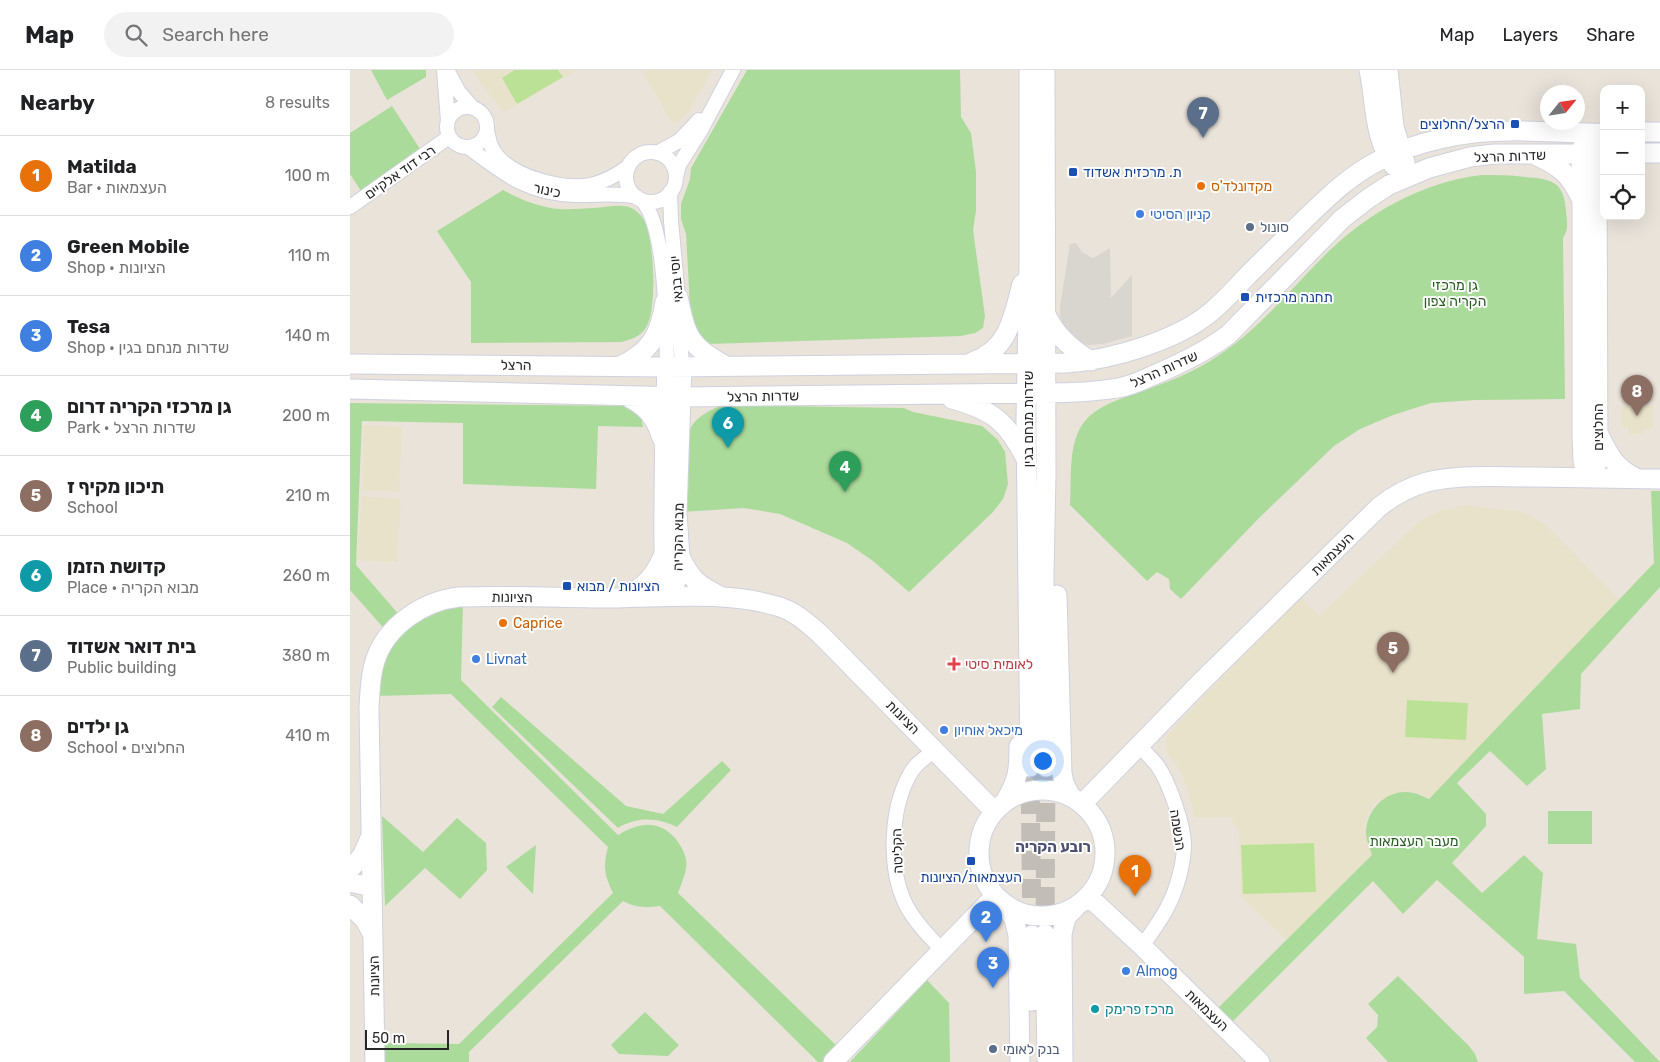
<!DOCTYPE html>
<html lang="en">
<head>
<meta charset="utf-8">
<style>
  :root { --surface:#fff; --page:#f2f2f2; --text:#202124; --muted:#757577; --line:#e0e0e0; --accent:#1a73e8 }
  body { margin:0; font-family:Rubik,"Noto Sans Hebrew",sans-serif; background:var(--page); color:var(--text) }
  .controls { position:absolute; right:15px; top:15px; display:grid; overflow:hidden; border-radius:10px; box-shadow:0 5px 20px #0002 }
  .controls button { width:45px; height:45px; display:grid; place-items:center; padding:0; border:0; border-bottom:1px solid var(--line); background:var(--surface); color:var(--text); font:25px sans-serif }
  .compass { position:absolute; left:1190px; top:15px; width:45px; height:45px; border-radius:50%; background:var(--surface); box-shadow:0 5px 20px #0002; rotate:60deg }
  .scale { position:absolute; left:15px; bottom:12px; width:84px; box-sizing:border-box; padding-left:5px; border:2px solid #272727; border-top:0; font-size:14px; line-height:18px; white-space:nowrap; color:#272727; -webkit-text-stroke:4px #fff; paint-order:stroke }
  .you { position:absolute; left:692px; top:690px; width:18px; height:18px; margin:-12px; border:4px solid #fff; border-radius:50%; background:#1a73e8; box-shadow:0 0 0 8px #1a73e833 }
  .badge { display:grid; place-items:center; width:32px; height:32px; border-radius:50%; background:var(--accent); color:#fff; font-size:16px; font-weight:700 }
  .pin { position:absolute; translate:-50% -41px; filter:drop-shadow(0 1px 2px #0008) }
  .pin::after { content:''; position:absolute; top:26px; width:18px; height:15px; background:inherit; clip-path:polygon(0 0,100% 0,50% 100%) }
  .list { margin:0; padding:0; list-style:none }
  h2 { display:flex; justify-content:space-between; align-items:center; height:65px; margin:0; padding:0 20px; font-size:21px }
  h2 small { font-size:16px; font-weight:400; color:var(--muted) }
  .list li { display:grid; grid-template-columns:32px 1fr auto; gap:15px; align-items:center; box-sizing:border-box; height:80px; padding:0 20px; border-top:1px solid var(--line) }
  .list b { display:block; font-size:19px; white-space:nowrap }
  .list p { margin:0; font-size:16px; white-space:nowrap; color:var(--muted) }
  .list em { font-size:16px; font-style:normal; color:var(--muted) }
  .icon { flex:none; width:28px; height:28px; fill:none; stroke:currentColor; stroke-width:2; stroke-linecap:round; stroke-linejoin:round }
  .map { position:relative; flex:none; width:1310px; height:992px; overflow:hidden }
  header { display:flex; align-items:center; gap:30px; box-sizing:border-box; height:70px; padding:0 25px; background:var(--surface); border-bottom:1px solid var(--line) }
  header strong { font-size:24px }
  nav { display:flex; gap:28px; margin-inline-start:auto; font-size:18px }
  .search { width:350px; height:45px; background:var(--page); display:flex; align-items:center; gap:12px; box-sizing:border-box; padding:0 18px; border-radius:28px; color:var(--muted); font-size:19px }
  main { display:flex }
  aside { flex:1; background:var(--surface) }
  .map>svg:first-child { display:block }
  .education { fill:#e9e2ca }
  .green { fill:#abdb9b }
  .pitch { fill:#bbe197 }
  .plaza { fill:#d9d6d0 }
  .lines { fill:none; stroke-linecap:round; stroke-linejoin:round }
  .secondary-tunnel { stroke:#c2bdb6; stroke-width:19; stroke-dasharray:19 9; stroke-linecap:butt }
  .street-casing { stroke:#cfd1df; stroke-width:16 }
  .secondary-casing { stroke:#cfd1df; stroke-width:21 }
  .street { stroke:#fff; stroke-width:14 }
  .secondary { stroke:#fff; stroke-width:19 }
  .transit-dot { fill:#1a4fb4; stroke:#fff; stroke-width:2 }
  .food-dot { fill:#e8710a; stroke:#fff; stroke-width:2 }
  .shop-dot { fill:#3f7fe0; stroke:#fff; stroke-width:2 }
  .service-dot { fill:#5c6f8a; stroke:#fff; stroke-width:2 }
  .health-dot { fill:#e0444e; stroke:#fff; stroke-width:2 }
  .culture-dot { fill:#0f9aa8; stroke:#fff; stroke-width:2 }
  .labels { text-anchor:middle; stroke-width:4; stroke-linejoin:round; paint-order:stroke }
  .transit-label { font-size:14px; fill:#164399; stroke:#fff; text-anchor:start }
  .street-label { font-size:14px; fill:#272727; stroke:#fff }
  .food-label { font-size:14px; fill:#c56008; stroke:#fff; text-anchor:start }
  .shop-label { font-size:14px; fill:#366cbe; stroke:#fff; text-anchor:start }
  .service-label { font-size:14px; fill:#4e5e75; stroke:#fff; text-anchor:start }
  .park-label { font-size:14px; fill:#275c1f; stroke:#fff }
  .health-label { font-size:14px; fill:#be3a42; stroke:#fff; text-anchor:start }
  .culture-label { font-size:14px; fill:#0d838f; stroke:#fff; text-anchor:start }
  .neighbourhood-label { font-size:15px; font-weight:bold; fill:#4c5073; stroke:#fff }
</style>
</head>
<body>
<header>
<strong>Map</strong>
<div class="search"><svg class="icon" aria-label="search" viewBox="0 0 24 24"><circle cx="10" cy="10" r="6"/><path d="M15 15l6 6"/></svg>Search here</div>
<nav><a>Map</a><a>Layers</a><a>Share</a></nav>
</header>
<main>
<aside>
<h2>Nearby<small>8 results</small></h2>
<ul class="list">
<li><span class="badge" style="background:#e8710a">1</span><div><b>Matilda</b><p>Bar · העצמאות</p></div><em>100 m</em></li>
<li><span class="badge" style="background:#3f7fe0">2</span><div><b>Green Mobile</b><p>Shop · הציונות</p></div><em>110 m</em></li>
<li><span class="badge" style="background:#3f7fe0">3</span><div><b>Tesa</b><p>Shop · שדרות מנחם בגין</p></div><em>140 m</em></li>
<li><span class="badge" style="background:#2e9e5b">4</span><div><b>גן מרכזי הקריה דרום</b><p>Park · שדרות הרצל</p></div><em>200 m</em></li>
<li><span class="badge" style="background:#8d6e63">5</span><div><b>תיכון מקיף ז</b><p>School</p></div><em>210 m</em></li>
<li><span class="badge" style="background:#0f9aa8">6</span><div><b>קדושת הזמן</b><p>Place · מבוא הקריה</p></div><em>260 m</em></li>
<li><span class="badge" style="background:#5c6f8a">7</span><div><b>בית דואר אשדוד</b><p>Public building</p></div><em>380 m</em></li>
<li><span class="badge" style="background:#8d6e63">8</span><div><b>גן ילדים</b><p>School · החלוצים</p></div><em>410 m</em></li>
</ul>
</aside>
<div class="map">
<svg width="1310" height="992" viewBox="0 0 1310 992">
  <rect width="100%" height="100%" fill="#e9e3da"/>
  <!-- education -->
  <path class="education" d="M124,0H227L154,42L137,22L125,4Z
    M292,0H362L339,42L329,51L322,54Z
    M1271,336H1303V359H1294V364H1279L1278,357H1272Z
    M14,355L52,357L49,422L12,420Z
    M12,426L51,429L47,492L7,490Z
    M1115,435L1173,442L1196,455L1276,536L1081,730L1073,725L1057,721L1038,726L1025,733L1018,745L1015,755L1017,767L1025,789L938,871L891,827L889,760L879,747L845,748L839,723L830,700L820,687L816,678V667L949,526L969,546L1072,449L1090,441Z"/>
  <!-- green -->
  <path class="green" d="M21,0H76V7L37,30Z
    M397,0H610L611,47L621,63L626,102V141L623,160L635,246L633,258L625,263L611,266L358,274L350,268L341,253L336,164L331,149V134L340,109L341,98Z
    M42,36L72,82L11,121L0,104V63Z
    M1132,105C1146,105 1160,105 1175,107C1201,109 1214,111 1216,141C1217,151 1219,159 1213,168L1215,329L1125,330L1081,333L1043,345L1010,359L984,376L909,448L831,529L820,519L819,509L807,502L797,511L720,435C722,409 717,373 735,351C750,333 778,327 798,319C820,311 841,303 860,291C905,264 937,223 974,186C1016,144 1071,112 1132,105Z
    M153,120C169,129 191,138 210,139C221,140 233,138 244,138C255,137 269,134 279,137C285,139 292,145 295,152C303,171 305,215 302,235C300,257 294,267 271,272L121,273V212L87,161Z
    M0,333L289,336L293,357L248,356L246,419L113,414V353L12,351L6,495L51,547L37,562L0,520Z
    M372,335L554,338L563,342L632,356L648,370L655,382L658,414L653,429L643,442L559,522L523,491L497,473L430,444L394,438L332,442C334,421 332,369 343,354C350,345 361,340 372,335Z
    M1301,421H1310V517L1231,604L1230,639L1192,644L1196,699L1177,716L1140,681L1107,713L1136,744V756L1102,793L1132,823L1174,785L1193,803L1187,869L1226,874L1230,908L1310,992H1285L1214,921L1174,924V887L1087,810L1053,844L1023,811L881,953L868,938L1022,785C1020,778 1016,770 1016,763C1016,738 1039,717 1064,723C1069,724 1074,727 1079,729L1304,493Z
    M113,532L111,610L268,765C289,753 307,749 325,768C330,774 334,781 336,789C338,800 332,812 328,823L488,977L473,992H468L310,836C297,838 286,838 273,831L119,982V992H33L34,973L109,974L263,823C254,804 253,797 258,777L101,624L25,626L37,577L73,544Z
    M151,627L276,736L313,744L372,691L381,700L327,757C307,748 289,746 268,758L142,637Z
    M1198,741H1242V774H1198Z
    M32,746L73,782L107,748L136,773L137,800L110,829L75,798L35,836Z
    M186,775L183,824L156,797Z
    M1048,906L1119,976L1125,984L1128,992H1038L1016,968L1027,957L1028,945L1018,934Z
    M577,910L599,933L600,992H500Z
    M295,942L329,975L318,986L269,984L261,975Z"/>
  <!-- pitch -->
  <path class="pitch" d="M165,0H208L213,7L167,34L152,8Z
    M1057,630L1118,633L1116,670L1055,667Z
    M964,773L966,822L893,824L891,775Z"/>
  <!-- plaza -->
  <path class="plaza" d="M726,173L732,182L743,188L760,178L761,228L782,205V266L753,274L738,275L726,271L714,256L710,246V237L720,174Z"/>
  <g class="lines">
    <!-- secondary-tunnel -->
    <path class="secondary-tunnel" d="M680,697L682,865
      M695,864L696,697"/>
    <!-- street casing -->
    <g class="street-casing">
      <path id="street" d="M94,0L98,51
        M97,0L109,22L123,38
        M97 57a20 20 0 1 1 40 0a20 20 0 1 1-40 0Z
        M137,60C139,71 141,80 149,88C168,108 214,120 240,115C255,112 267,105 279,96
        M118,77C154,104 178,124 225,125C246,126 266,122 287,127
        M276 107a25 25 0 1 1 50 0a25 25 0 1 1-50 0Z
        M307,83L329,71L349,50
        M326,107L329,95L351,60L383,0
        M320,122L321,151L328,227L332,297
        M292,130C317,159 316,257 317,297
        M0,137L99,67
        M789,675C795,682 801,688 807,695C819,712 835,757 834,778C833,796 827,818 819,834C812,849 802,862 792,876
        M585,680C576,687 565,694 560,704C540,739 538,799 556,835C565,852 579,866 592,880"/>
    </g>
    <!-- secondary casing -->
    <g class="secondary-casing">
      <path id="secondary" d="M679,0V189L676,349L680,697
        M695,0L696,406L694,504L696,697
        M1019,0C1026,33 1023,67 1044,96
        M1038,0L1044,57L1055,92
        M1291,62H1310
        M1234,73L1231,84L1232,130V365L1233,392L1239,408
        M1291,83H1310
        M1187,86C1211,97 1219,104 1231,128
        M328,227C337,269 339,275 376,296
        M695,242C704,264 721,279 741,291
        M622,292C659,280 663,247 672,214
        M0,294L317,297L716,293C761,290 826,271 861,242C874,231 886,218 898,205C917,186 936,168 955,149C978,127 999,106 1028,91C1067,71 1116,61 1159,61C1191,60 1222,64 1254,63
        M270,296C301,282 310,264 315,232
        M317,297C315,340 314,384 314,427C314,461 312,494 320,526
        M0,319L332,327L696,323C720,323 744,322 768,318C781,316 793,310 804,305C830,294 855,282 878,265L993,148L1019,128L1039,115L1079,98L1120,87L1144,84H1254
        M276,326C296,336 305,346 312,368
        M602,329C642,340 657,351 676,389
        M1249,365C1259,385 1265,398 1286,408
        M1239,408L1248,391L1247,84L1244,71
        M330,487C342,510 346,514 370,526
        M275,525C295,518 305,505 313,486
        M707,525L712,703L714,713L721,727
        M320,526L327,509L330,487L327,444L332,297
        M629 783a63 63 0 1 1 126 0a63 63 0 1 1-126 0Z
        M656,730C668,709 669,701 669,676
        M732,734L850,613L1029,437C1044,425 1059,417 1077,412C1111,404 1148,407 1184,407C1226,408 1268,408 1310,409
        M0,799L12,786L20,768
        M0,812L22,817
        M738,826L792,876L910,992
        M654,834L664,849L668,865L670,992
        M0,835L15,850L23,865
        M695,864L697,992
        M682,865V931
        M25,992L19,637C20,622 20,606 25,591C36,556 73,531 109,527C162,525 215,528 268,528C321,527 378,521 430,537C446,542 458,554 470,564L644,741
        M483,992L645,826
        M713,992L712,864L716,847L726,837"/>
    </g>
    <!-- street -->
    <use href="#street" class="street"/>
    <!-- secondary -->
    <use href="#secondary" class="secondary"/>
  </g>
  <!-- markers -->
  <g class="transit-dot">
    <rect x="1160" y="49" width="10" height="10" rx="2.5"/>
    <rect x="718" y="97" width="10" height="10" rx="2.5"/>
    <rect x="890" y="222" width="10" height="10" rx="2.5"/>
    <rect x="212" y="511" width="10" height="10" rx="2.5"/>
    <rect x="616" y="786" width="10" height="10" rx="2.5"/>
  </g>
  <g class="food-dot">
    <circle cx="851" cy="116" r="5"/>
    <circle cx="153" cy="553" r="5"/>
  </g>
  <g class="shop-dot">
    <circle cx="790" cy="144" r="5"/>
    <circle cx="126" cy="589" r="5"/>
    <circle cx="594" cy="660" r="5"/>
    <circle cx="776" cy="901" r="5"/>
  </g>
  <g class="service-dot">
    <circle cx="900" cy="157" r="5"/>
    <circle cx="643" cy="979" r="5"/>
  </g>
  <path class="health-dot" d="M601.5 586.5h5v5h5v5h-5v5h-5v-5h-5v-5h5z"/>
  <circle class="culture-dot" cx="745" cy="939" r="5"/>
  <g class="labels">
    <!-- transit labels -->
    <g class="transit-label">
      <text x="1155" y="59" text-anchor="end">הרצל/החלוצים</text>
      <text x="733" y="107">ת. מרכזית אשדוד</text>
      <text x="905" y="232">תחנה מרכזית</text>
      <text x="227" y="521">הציונות / מבוא</text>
      <text x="621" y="812" text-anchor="middle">העצמאות/הציונות</text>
    </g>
    <!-- street labels -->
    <g class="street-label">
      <text transform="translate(1160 86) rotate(-2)" y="5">שדרות הרצל</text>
      <text transform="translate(50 102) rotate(-35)" y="5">רבי דוד אלקיים</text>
      <text transform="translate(197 120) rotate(12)" y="5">כינור</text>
      <text transform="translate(326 209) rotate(-95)" y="5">יוסי בנאי</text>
      <text transform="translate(166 295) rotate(1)" y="5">הרצל</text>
      <text transform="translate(814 299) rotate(-24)" y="5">שדרות הרצל</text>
      <text transform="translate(413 326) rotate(-1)" y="5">שדרות הרצל</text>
      <text transform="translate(678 349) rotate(-90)" y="5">שדרות מנחם בגין</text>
      <text transform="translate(1248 357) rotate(-90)" y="5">החלוצים</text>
      <text transform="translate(328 467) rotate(-89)" y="5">מבוא הקריה</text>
      <text transform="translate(982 484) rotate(-45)" y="5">העצמאות</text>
      <text transform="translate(162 527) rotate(1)" y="5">הציונות</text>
      <text transform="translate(553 647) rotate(46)" y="5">הציונות</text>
      <text transform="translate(828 760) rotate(81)" y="5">הנשמה</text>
      <text transform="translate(547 781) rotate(-92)" y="5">הקליטה</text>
      <text transform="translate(24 906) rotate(-91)" y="5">הציונות</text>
      <text transform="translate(857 940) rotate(44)" y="5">העצמאות</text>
    </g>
    <!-- food labels -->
    <g class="food-label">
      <text x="861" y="121">מקדונלד'ס</text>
      <text x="163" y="558">Caprice</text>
    </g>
    <!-- shop labels -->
    <g class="shop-label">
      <text x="800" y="149">קניון הסיטי</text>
      <text x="136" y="594">Livnat</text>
      <text x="604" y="665">מיכאל אוחיון</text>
      <text x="786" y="906">Almog</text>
    </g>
    <!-- service labels -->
    <g class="service-label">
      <text x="910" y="162">סונול</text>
      <text x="653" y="984">בנק לאומי</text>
    </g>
    <!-- park labels -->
    <g class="park-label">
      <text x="1105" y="220">גן מרכזי<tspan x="1105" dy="16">הקריה צפון</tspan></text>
      <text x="1064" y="776">מעבר העצמאות</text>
    </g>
    <!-- health labels -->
    <g class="health-label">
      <text x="615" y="599">לאומית סיטי</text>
    </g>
    <!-- culture labels -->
    <g class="culture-label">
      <text x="755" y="944">מרכז פרימק</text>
    </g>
    <!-- neighbourhood labels -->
    <g class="neighbourhood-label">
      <text x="703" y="782">רובע הקריה</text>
    </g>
  </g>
</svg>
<div class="controls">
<button>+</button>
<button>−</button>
<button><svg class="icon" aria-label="locate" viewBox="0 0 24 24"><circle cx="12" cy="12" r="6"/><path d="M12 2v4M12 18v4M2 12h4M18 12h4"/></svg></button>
</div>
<svg class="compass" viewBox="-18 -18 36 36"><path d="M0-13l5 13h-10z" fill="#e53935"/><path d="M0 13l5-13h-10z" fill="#757577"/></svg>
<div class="scale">50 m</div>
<div class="you"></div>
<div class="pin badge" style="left:785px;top:826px;background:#e8710a">1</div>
<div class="pin badge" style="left:636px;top:872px;background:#3f7fe0">2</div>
<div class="pin badge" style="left:643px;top:918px;background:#3f7fe0">3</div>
<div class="pin badge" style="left:495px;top:422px;background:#2e9e5b">4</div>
<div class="pin badge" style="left:1043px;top:603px;background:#8d6e63">5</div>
<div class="pin badge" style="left:378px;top:378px;background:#0f9aa8">6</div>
<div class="pin badge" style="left:853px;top:68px;background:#5c6f8a">7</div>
<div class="pin badge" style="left:1287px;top:346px;background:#8d6e63">8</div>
</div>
</main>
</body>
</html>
